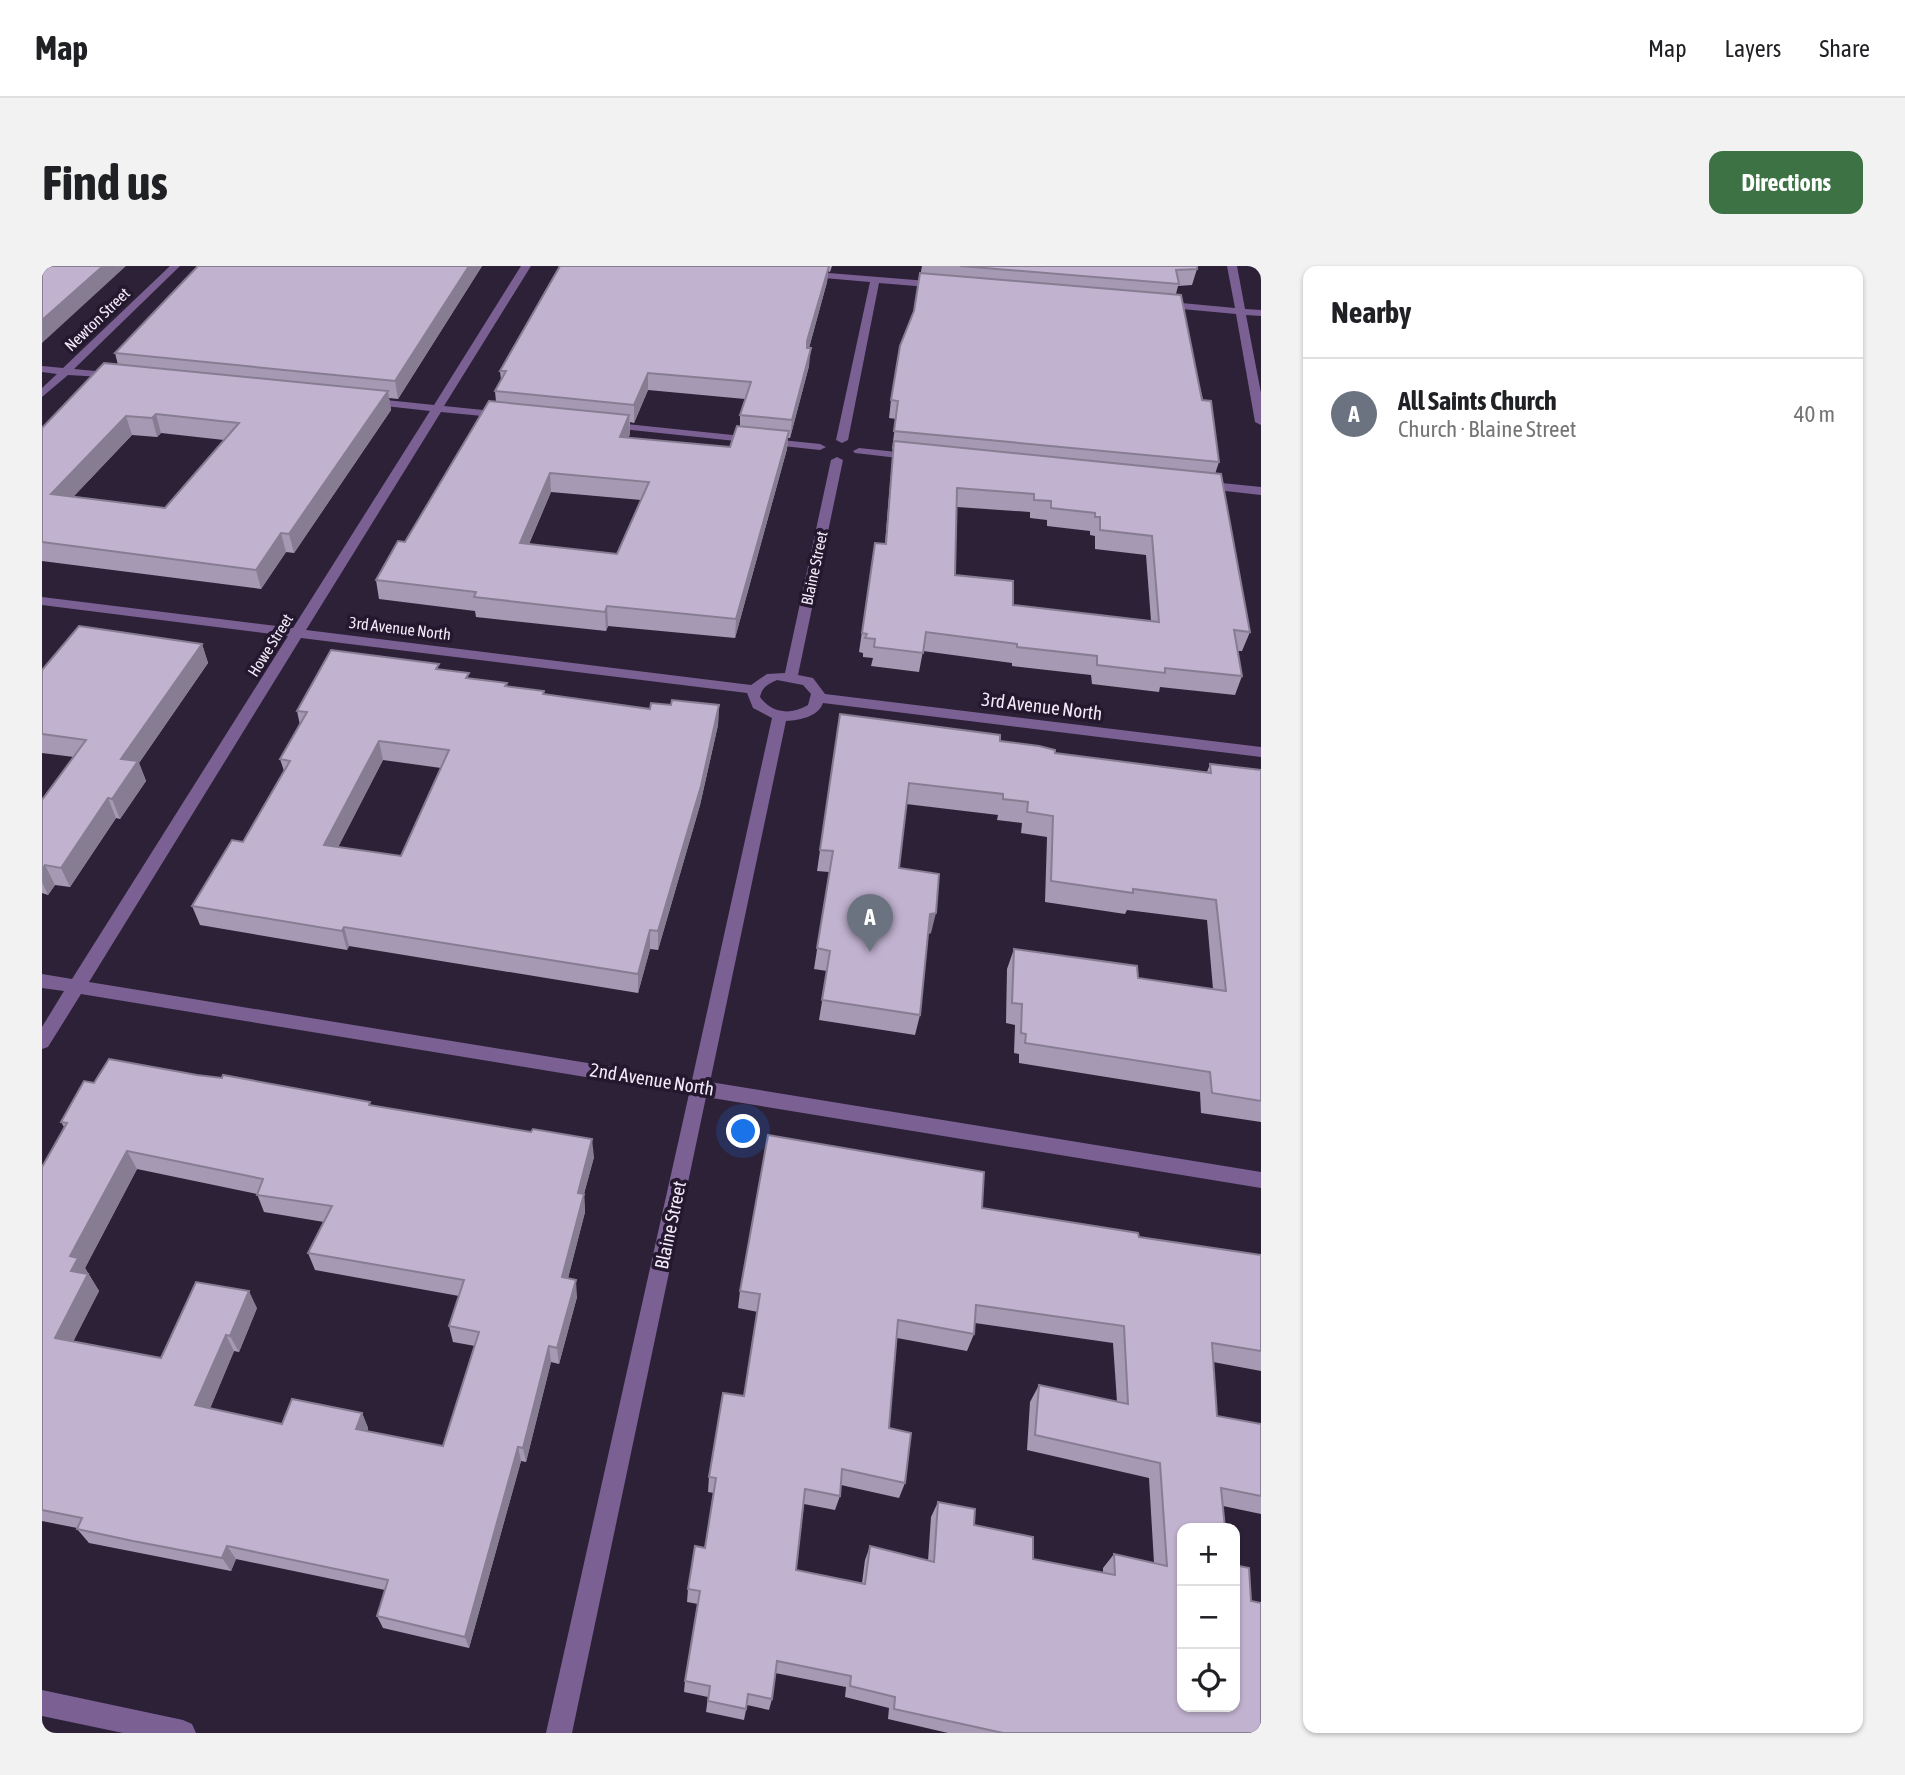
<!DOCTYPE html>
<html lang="en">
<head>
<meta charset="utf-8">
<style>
  :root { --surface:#fff; --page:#f2f2f2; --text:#202124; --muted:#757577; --line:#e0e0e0; --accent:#3c7244 }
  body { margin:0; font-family:"Asap Condensed",sans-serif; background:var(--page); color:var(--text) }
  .controls { position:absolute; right:21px; bottom:21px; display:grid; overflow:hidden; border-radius:14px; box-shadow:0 2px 5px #0004 }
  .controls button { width:63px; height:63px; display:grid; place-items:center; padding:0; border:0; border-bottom:2px solid var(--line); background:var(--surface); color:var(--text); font:35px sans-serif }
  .you { position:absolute; left:702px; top:866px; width:24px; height:24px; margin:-18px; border:5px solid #fff; border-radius:50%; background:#1a73e8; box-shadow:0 0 0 10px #1a73e833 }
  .badge { display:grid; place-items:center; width:46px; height:46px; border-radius:50%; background:var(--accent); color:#fff; font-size:23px; font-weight:700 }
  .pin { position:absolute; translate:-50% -58px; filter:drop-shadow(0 2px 4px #0008) }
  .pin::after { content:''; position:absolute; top:37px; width:24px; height:21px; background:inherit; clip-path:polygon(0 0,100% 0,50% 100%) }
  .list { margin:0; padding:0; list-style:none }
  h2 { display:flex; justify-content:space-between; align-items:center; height:91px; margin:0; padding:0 28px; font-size:30px }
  h2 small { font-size:23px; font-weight:400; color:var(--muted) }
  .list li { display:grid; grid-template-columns:46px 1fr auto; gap:21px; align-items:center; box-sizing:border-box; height:112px; padding:0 28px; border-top:2px solid var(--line) }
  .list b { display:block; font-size:26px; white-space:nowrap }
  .list p { margin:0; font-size:23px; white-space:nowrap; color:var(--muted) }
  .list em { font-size:23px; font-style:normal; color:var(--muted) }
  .icon { flex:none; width:38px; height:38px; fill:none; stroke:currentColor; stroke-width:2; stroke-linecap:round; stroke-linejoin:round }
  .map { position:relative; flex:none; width:1219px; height:1467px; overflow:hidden; border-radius:14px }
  header { display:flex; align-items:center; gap:42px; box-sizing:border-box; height:98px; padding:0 35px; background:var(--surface); border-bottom:2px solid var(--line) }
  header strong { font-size:33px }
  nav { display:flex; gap:38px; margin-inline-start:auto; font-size:24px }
  .intro { display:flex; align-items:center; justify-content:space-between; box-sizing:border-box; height:168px; padding:0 42px }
  h1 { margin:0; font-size:49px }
  .button { padding:18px 32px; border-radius:14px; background:var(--accent); color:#fff; font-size:24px; font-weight:700 }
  main { display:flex; gap:42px; padding:0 42px }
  aside { flex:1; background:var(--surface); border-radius:14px; box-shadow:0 2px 5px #0004 }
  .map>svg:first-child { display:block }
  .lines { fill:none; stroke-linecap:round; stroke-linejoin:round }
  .minor { fill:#7b6193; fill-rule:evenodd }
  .wall { fill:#a699b3; fill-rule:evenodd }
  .shaded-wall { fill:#877d92 }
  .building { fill:#c1b2d0; stroke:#877d92; stroke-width:2; fill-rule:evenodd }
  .labels { text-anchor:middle; stroke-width:7; stroke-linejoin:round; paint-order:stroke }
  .far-street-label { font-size:16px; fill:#f2eaf9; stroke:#23182d }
  .street-label { font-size:19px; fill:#f2eaf9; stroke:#23182d }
</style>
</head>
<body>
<header>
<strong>Map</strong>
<nav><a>Map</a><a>Layers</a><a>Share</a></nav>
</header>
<div class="intro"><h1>Find us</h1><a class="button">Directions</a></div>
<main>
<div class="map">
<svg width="1219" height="1467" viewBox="0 0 1219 1467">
  <rect width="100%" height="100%" fill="#2d2138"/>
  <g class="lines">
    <!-- minor -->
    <path class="minor" d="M128,0H138L32,103L74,107L78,108V112L26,109L0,131V122L15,108L0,106V100L21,102Z
      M479,0H489L402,140L461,146L467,149L461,152L399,146L264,364L709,419L725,408L743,407L789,194L795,191L801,194L756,409L771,412L783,428L1219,481V491L781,437C776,451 758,454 744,455L668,816L1219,906V922L664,831L530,1467H504L647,828L39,728L6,781L0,783V761L22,725L0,722V708L30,713L246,370L0,339V331L251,362L388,145L325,138L320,135L325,132L392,139ZM259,372L705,427L711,442L730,452L650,814L47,716ZM735,414L761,419L769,428L766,439C749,449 730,448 718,431C720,421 726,418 735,414Z
      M1185,0H1195L1203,43L1219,44V50L1204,49L1219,127V159L1213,156L1194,48L1118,41L1113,38L1118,35L1193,42Z
      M762,5L898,16L903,19L898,22L837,17L806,174L800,177L794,174L828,16L759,10V6Z
      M565,156L778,178L784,181L778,184L561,161L559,159Z
      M817,182L874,188L880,191L874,194L813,187L811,185Z
      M1160,215L1219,221V229L1156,222L1154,219Z
      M0,1424L141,1454L150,1458L154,1467H81L0,1450Z"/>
  </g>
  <!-- wall -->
  <path class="wall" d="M156,0H440L356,133L347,132L349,144L252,287L244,286L219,323L0,295V162L76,99L73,87ZM119,167L182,174L123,242L31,231L90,169L115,171Z
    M518,0H790L788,6L786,5L785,16L767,82V100L748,172H746L745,183L693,372L566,360L564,365L434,351L433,345L337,333L334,314L363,276L454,136L453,125L459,114L458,105ZM606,124L703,133L698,149V160L688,181L586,172L588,168V156L592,157ZM509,226L599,234L575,288L487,278Z
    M880,0H1155V3L1150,19L1136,20L1134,28L1177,196L1173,208L1208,366L1200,385H1196L1200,410L1193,429L1118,421L1117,426L1050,418L1049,409L970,400V397L881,385L877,406L829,400L831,392L821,391V387L817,386L833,277L843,278L851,183H850L854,153L847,152L849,134L872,45ZM915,241L988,246V252L1005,254V260L1048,265V269L1053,270V283L1104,289L1109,355L971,339L913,309Z
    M160,378L166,397L97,497L104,515L78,553L74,552L28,621L13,619L6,629L0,627V534L32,491L0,487V404Z
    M398,403L428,413L465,420L502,425V428L608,443L629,439H677L676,459L658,539L616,684L608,683L596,727L307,680L305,684L158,659L150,640L201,576L242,505L238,493L258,459L255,445ZM341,494L399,502L359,590L296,581Z
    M798,448L958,475L1013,487L1165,506L1168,498L1219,504V856L1159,847L1158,826L977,797V788L972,787L973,759L964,757L965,703L972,683L1096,712L1171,723L1165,654L1085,644L1083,648L1003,636L1005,571L979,567L980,557L955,554L956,549L864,538L857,602L889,667L886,668L878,749L873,769L777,754L785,705L772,703L787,606L775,605Z
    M52,817L329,839L552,891L542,928L543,946L526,1012L535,1031L517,1098L509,1096L484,1196L479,1195L427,1382L341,1362L335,1350L343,1324L194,1293L189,1305L103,1288L47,1277L35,1263V1262L0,1255V901L22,861L19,856ZM95,903L215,928L222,946L282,956L266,987L273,1004L417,1030L407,1060L411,1076L433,1080L401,1180L325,1166L326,1162L320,1147L240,1158L168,1142L192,1085L197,1086L215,1042L119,1092L31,1075L57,1025L43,1002Z
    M940,942L1097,971L1219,989V1105L1171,1096L1175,1150L1219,1158V1248L1181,1240L1140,1262L1219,1467H906L846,1453L847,1442L803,1431L804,1421L733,1407L730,1433L727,1444L705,1439L702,1454L664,1446L666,1431L642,1426L643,1415L656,1338L645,1336L646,1323L663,1282L672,1227L666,1226L667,1211L702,1130L716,1046L696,1042L698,1025ZM933,1057L1071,1077L1075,1136L997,1119L988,1136L985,1184L1107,1212L1112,1297L1072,1288L1061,1302V1307L991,1293L896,1236L889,1251L886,1295L828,1280L823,1294L820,1317L754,1304L762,1238L793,1244L798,1230L799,1219L857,1232L863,1217L847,1162L855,1072L925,1085L932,1068Z"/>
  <!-- shaded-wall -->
  <path class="shaded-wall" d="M61,0H84L0,77V54Z
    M427,0H440L356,133L353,115Z
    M787,0L785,16L764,93L765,75Z
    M769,82L767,100L748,172L750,154Z
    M606,107V124L592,157V139Z
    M346,125L349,144L252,287L247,268Z
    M114,148L119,167L115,171L110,152Z
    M587,149L588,168L578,190V171Z
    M84,150L90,169L16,247L9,228Z
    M747,165L745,183L693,372L694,353Z
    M508,207L509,226L479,297L478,277Z
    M239,267L244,286L219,323L214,304Z
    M565,340L566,360L564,365L563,346Z
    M160,378L166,397L97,497L104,515L78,553L70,533L79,493Z
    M677,439L676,459L658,539L616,684V665Z
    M337,475L341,494L287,599L282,579Z
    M66,532L74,552L28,621L19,602Z
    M3,599L13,619L6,629L0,616V604Z
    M894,647L889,667L883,669L888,648Z
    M302,661L307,680L305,684L300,665Z
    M608,664V683L596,727V708Z
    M550,873L552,891L537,945L536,927Z
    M85,885L95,903L43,1002L57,1025L25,1088L13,1072L29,1005L28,990Z
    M542,928L543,946L522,1028L520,1011Z
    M534,1014L535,1031L517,1098L515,1082Z
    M207,1025L215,1042L197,1086L188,1070Z
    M184,1069L192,1085L163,1155L153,1139Z
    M507,1080L509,1096L484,1196L481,1182Z
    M320,1147L326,1162L320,1178L314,1163Z
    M476,1181L479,1195L427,1382L423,1371Z
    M185,1280L194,1293L189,1305L180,1292Z"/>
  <!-- building -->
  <path class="building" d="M0,0H61L0,54Z
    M156,0H427L353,115L73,87Z
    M518,0H787L765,75V82H769L750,154L698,149L709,116L606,107L592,139L453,125L464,105H458Z
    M918,0H1155V3L1134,4L1137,18Z
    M878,7L1139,29L1160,134L1169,135L1177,196L852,165L856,135L849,134L858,80L872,45Z
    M62,97L346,125L247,268L239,267L214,304L0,276V162ZM114,148L197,157L123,242L9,228L84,150L110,152Z
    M447,135L587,149L578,171L688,181L695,160L747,165L694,353L565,340L563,346L432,331L434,326L334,314L356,275L363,276ZM508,207L607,216L575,288L478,277Z
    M852,175L1179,208L1208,366L1192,364L1200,410L1123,402V407L1055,399V390L975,381V378L884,366L881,387L832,381L833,373L823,372L825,368L820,367L833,277L844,278ZM915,222L992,228V234L1009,235V242L1053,247V251H1058V264L1110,270L1117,356L971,339V315L913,309Z
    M37,360L160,378L79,493L96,495L70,533L66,532L19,602L3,599L0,604V534L44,474L0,468V404Z
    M289,384L397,398L394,403L427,407L424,412L465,417L463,420L502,425L501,428L608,443L609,437L629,439L630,434L677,439L659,520L616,665L608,664L596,708L302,661L300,665L150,640L190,574L201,576L248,495L238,493L265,446L255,445ZM337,475L407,484L359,590L282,579Z
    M798,448L958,469V475L997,480L1013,484V487L1169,507L1168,498L1219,504V835L1170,827L1168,806L983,777L984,768L979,767L980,738L970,737L972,683L1095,700L1096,712L1184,725L1174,634L1091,623V627L1009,615L1011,550L985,546L986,536L961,533V528L867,517L857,602L897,608L894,647L888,648L878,749L780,734L788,685L775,682L791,585L778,584Z
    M67,793L155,809L180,812L181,809L328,836L327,839L489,866L491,863L550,873L536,927L542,928L520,1011L534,1014L515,1082L507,1080L481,1182L476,1181L423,1371L335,1350L346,1314L185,1280L180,1292L91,1275L35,1263L40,1252L0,1244V901L25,857L19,856L42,815L52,817ZM85,885L221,913L215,929L290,940L266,987L422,1014L407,1060L437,1066L401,1180L314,1163L320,1147L250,1133L240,1158L153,1139L184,1069L188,1070L207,1025L154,1016L119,1092L13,1072L46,1008L29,1005L36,992L28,990Z
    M726,869L942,906L940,942L1096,967L1097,971L1219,989V1085L1170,1077L1175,1150L1219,1158V1230L1179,1222L1183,1262H1140V1441H1193V1299L1207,1302L1209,1335L1219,1337V1467H961L852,1443L853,1431L808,1420L809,1410L735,1395L730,1433L706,1428L704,1443L666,1435L668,1420L643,1415L658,1325L646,1323L653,1280L663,1282L674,1212L667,1211L681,1127L702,1130L718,1028L698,1025ZM934,1039L1082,1060L1086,1138L997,1119L993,1169L1118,1197L1125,1300L1072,1288L1073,1309L991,1293V1271L932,1259L933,1243L896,1236L892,1296L828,1280L823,1318L754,1304L763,1223L798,1230L800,1203L863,1217L869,1167L847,1162L856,1054L932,1068Z"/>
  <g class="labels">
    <!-- far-street labels -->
    <g class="far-street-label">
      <text transform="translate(55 53) rotate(-44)" y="6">Newton Street</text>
      <text transform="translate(772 302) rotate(-78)" y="6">Blaine Street</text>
      <text transform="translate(358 362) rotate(7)" y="6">3rd Avenue North</text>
      <text transform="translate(228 379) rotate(-58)" y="6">Howe Street</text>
    </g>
    <!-- street labels -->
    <g class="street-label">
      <text transform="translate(1000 440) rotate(7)" y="7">3rd Avenue North</text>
      <text transform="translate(610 813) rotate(9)" y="7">2nd Avenue North</text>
      <text transform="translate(628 959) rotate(-78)" y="7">Blaine Street</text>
    </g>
  </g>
</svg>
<div class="controls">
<button>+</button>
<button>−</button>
<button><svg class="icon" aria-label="locate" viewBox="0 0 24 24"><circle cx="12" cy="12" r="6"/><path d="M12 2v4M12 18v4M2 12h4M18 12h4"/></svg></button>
</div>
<div class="you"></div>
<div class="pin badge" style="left:828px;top:686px;background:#6b7280">A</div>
</div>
<aside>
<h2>Nearby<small></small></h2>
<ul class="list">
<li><span class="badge" style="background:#6b7280">A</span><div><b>All Saints Church</b><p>Church · Blaine Street</p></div><em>40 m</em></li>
</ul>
</aside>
</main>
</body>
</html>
